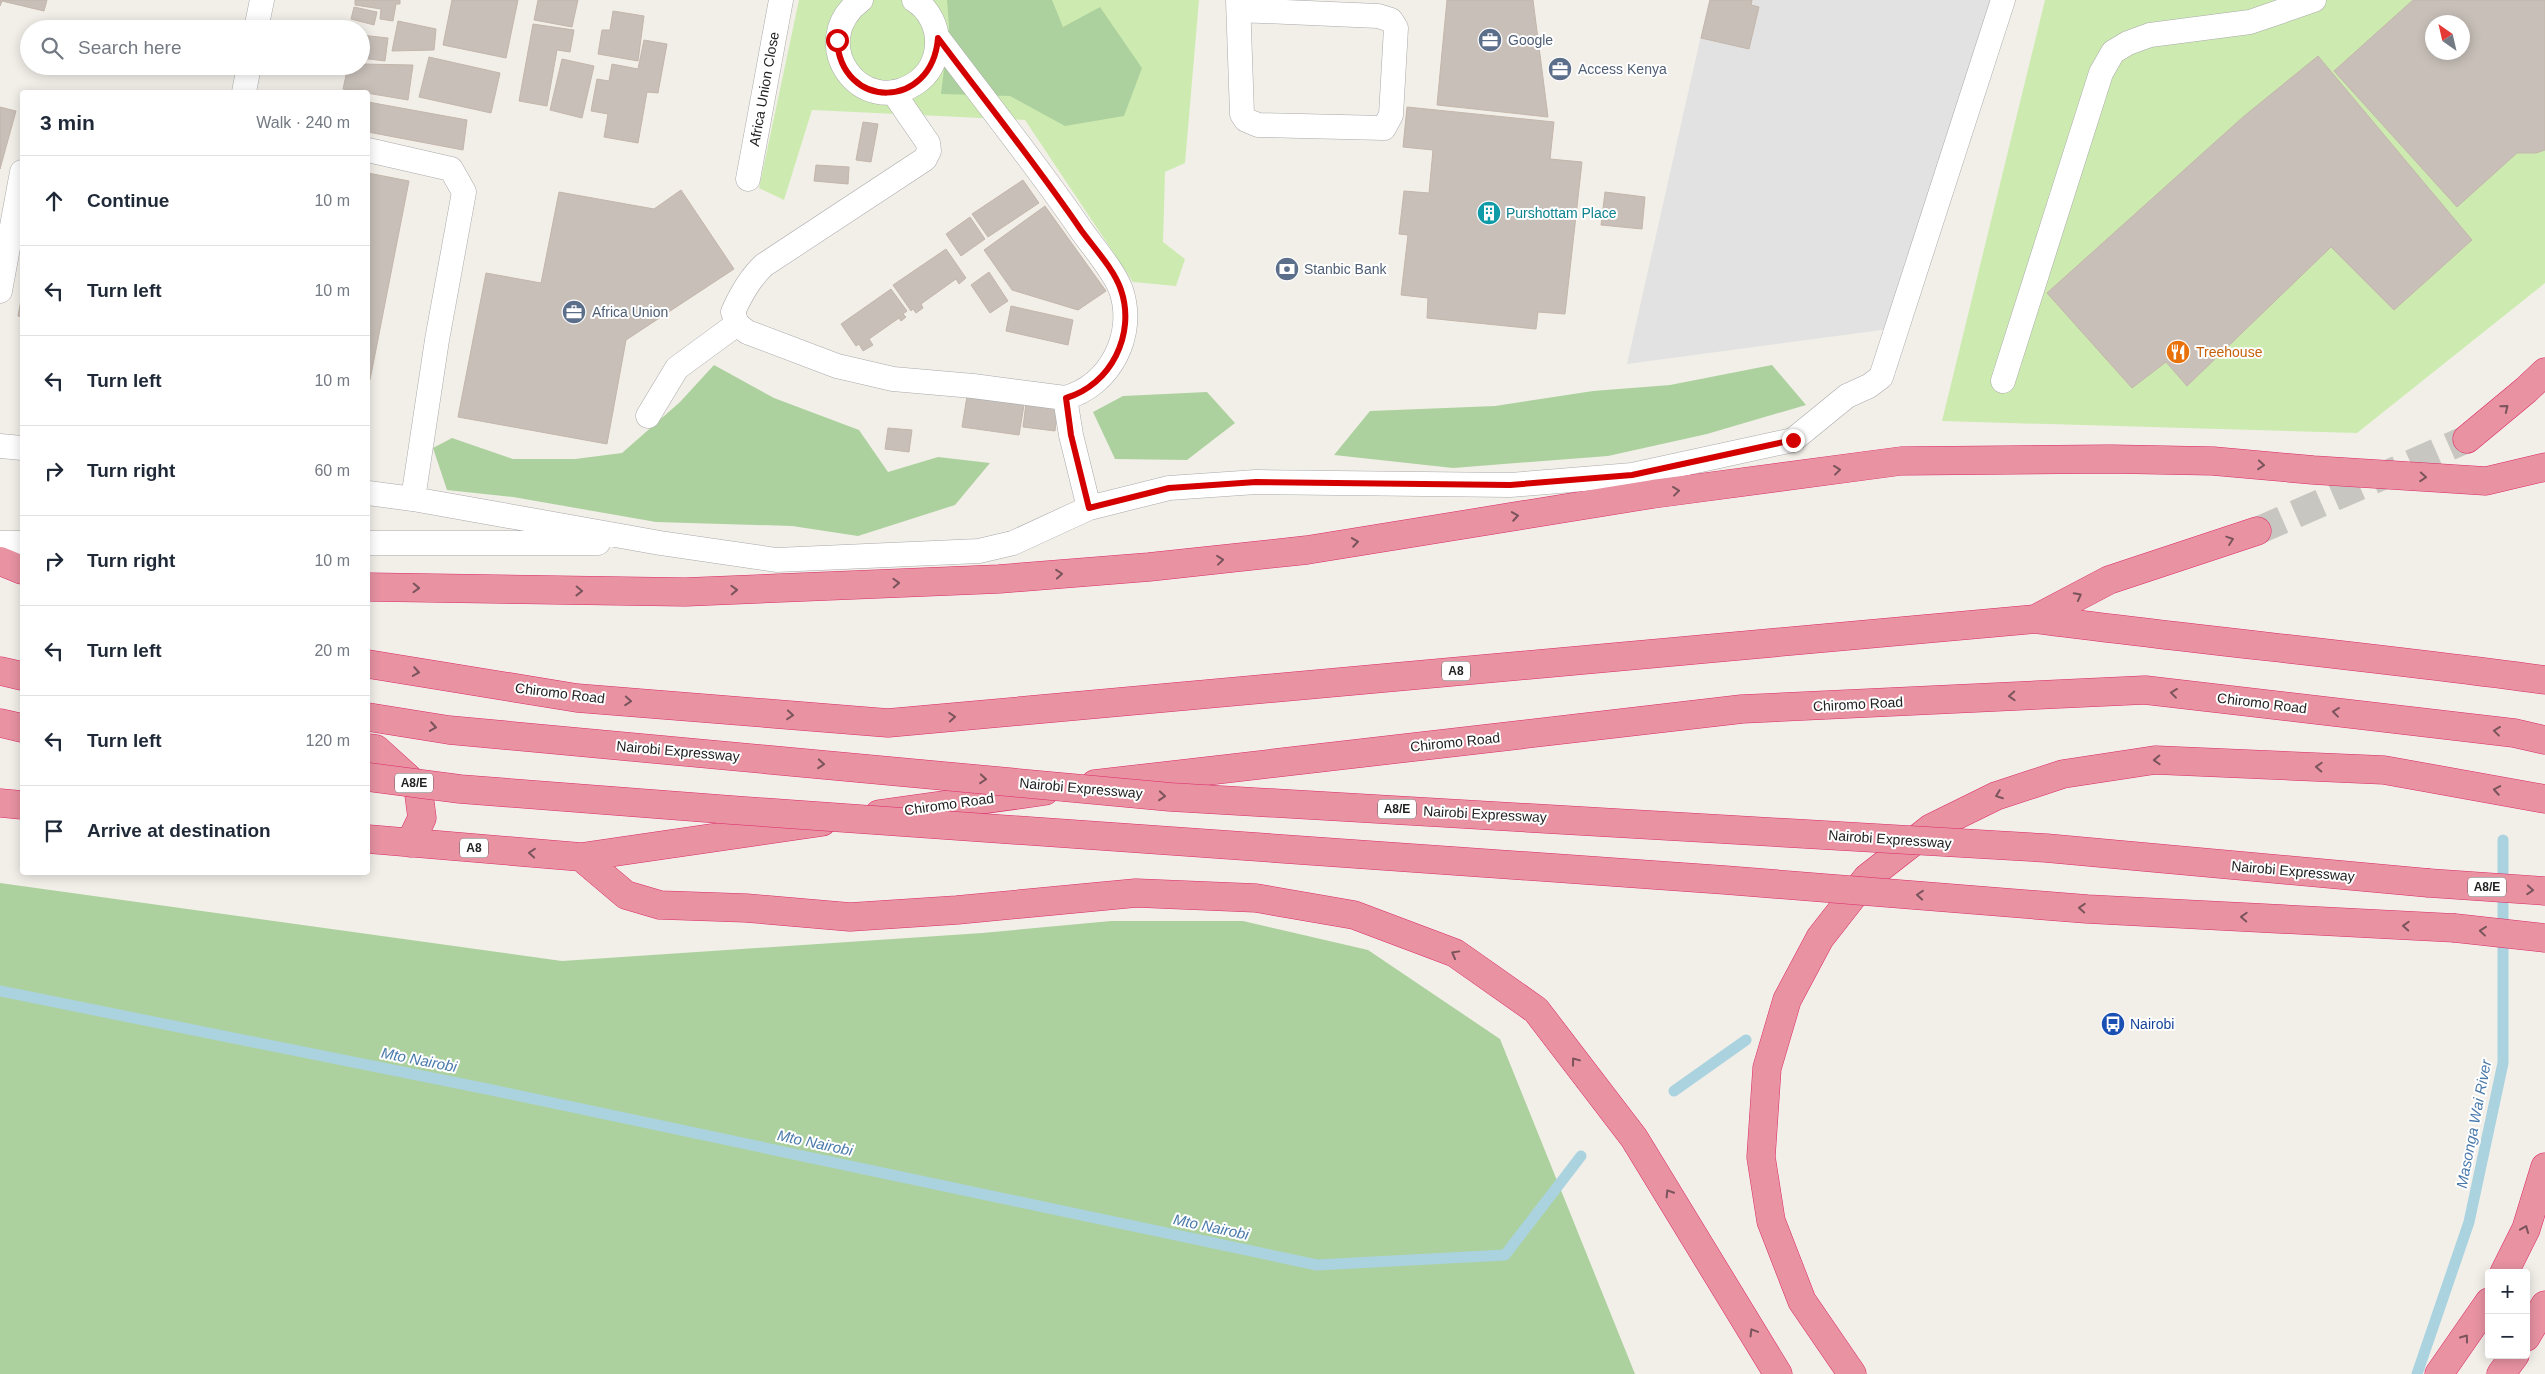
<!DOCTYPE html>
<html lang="en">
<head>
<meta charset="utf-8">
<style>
  :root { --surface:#fff; --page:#f6f6f7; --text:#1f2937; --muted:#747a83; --line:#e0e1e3 }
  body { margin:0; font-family:Helvetica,sans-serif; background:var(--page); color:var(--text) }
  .controls { position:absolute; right:15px; bottom:15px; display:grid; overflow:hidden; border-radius:5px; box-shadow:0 2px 12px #0003 }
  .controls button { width:45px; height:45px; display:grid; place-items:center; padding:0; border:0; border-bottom:1px solid var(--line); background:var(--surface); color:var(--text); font:25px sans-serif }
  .compass { position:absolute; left:2425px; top:15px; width:45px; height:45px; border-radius:50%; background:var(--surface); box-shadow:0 2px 12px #0003; rotate:326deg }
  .stop { position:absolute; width:15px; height:15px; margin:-11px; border:4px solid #d40000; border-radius:50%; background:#fff }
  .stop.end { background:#d40000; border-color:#fff; box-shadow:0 1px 5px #0008 }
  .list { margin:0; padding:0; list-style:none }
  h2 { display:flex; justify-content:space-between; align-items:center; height:65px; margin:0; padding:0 20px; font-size:21px }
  h2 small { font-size:16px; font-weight:400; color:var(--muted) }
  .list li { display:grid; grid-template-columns:32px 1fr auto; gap:15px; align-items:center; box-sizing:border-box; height:90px; padding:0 20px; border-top:1px solid var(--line) }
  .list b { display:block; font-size:19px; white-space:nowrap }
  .list em { font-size:16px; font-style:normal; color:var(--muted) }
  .icon { flex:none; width:28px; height:28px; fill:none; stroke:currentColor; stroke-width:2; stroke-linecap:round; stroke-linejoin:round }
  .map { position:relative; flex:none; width:2545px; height:1374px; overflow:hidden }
  .search { position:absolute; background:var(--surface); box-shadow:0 2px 12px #0003; left:20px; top:20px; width:350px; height:55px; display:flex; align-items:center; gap:12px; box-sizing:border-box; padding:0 18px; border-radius:28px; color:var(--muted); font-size:19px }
  .panel { position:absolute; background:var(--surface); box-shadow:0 2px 12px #0003; left:20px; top:90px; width:350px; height:785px; border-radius:5px }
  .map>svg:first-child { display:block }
  .grass { fill:#cdebb0; fill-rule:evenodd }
  .forest { fill:#add19e }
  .parking { fill:#e2e2e2 }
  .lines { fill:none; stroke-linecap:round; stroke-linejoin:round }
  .stream { stroke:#aad3df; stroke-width:11 }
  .building { fill:#c7bfb8; stroke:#c4b6ab; fill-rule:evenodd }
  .highway-tunnel { stroke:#c8c6c1; stroke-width:28; stroke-dasharray:28 14; stroke-linecap:butt }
  .lane-casing { stroke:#a9a9a9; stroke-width:25 }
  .highway-casing { stroke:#dc2a67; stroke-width:29 }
  .lane { stroke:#fff; stroke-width:24 }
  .highway { stroke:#e892a2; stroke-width:28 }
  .highway-bridge-casing { stroke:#dc2a67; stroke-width:29; stroke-linecap:butt }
  .highway-bridge { stroke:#e892a2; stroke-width:28 }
  .oneway { stroke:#7b545c }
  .route { stroke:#d40000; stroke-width:6 }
  .labels { text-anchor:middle; stroke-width:4; stroke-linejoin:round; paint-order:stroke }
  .shield { fill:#fff; stroke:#646464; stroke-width:1 }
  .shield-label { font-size:12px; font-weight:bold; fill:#222 }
  .service-label { font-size:14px; fill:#4e5e75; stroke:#fff; text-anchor:start }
  .street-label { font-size:14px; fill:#222; stroke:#fff }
  .culture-label { font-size:14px; fill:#0d838f; stroke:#fff; text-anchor:start }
  .food-label { font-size:14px; fill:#c56008; stroke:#fff; text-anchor:start }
  .transit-label { font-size:14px; fill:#164399; stroke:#fff; text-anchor:start }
  .water-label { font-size:15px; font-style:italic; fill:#4a7aab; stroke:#fff }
</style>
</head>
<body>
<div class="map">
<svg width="2545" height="1374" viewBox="0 0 2545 1374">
  <rect width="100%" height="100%" fill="#f2efe9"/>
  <!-- grass -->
  <path class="grass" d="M799,0H1199L1185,163L1165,172L1163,242L1185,259L1176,286L1133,282L1025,120L812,110L784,200L759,188Z
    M2045,0H2545V283L2357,433L1942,421ZM2432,22H2462V52H2432Z"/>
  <!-- forest -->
  <path class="forest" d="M947,0H1052L1063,27L1100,7L1142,68L1124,116L1065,126L1010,96L941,94L949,27Z
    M714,365L774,398L859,430L888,472L938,457L990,463L955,505L858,536L792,526L656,522L513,497L447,490L433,448L452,438L513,459H575L622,453L680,402Z
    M1772,365L1806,405L1707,434L1608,456L1453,468L1334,455L1370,411L1495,406L1593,391L1670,385Z
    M1207,392L1235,423L1187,460L1115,459L1093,412L1123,396Z
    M0,883L562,961L982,933L1111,921H1243L1368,950L1500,1039L1635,1374H0Z"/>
  <!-- parking -->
  <path class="parking" d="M1709,0H2000L1889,329L1627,364Z"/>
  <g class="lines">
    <!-- stream -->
    <path class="stream" d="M0,991L487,1089L1317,1265L1505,1255L1581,1156
      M1674,1091L1746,1040
      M2417,1374L2469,1222L2503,1063V840"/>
  </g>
  <!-- building -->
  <path class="building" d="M0,0H47L44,11L2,1L0,6Z
    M355,0H400V4H396L393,21L380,19L381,9L355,5Z
    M452,0H518L506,58L443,45Z
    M538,0H578L572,27L534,20Z
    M1447,0H1533L1548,117L1437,105Z
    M1710,0H1752L1751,5L1759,7L1749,49L1701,38Z
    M2413,0H2545V150L2536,153H2517L2457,207L2334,71ZM2432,22H2462V52H2432Z
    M354,7L377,12L374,25L351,19Z
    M613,11L644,16L638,61L598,54L602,30H610Z
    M398,21L436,29L434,50L392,51Z
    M533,24L574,30L570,52L557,50L547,106L519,101Z
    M361,35L388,38L385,61L361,58Z
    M644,40L667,44L658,93L647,92L638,143L604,137L608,114L591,111L597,79L609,81L612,64L638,69Z
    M2318,56L2472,240L2394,310L2331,247L2187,386L2166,362L2132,388L2047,293L2243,117Z
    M429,57L500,73L491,113L419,97Z
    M562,59L594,66L582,118L550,110Z
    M361,64L413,65L408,100L343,89L348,66H361Z
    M368,102L467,120L463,150L368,132Z
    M0,107L16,111L0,169Z
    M1407,107L1554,122L1550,159L1582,162L1565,314L1538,312L1536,329L1427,318L1428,298L1401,295L1408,235L1399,234L1404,191L1429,193L1433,150L1403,147Z
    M863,122L878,124L871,162L856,160Z
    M816,165L849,167L848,184L814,181Z
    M368,173L409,181L370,380L368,379Z
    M1023,180L1039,203L988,237L972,214Z
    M681,190L734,269L626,340L607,444L458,417L486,273L541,283L559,192L654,209Z
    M1605,192L1645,197L1642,229L1601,225Z
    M1045,206L1106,291L1078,310L1012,290L984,250Z
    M970,217L985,239L961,256L946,234Z
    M946,249L966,278L959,284L956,279L921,304L923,308L916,313L913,309L911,311L893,285Z
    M989,272L1008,301L990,313L971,285Z
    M891,289L907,311L903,314L906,317L901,321L899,318L869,339L873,345L863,351L859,344L856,346L841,324Z
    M22,294V317L18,316Z
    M1011,306L1073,320L1068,345L1006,331Z
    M967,396L1024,405L1019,435L962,427Z
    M1026,403L1058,407L1055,431L1023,427Z
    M888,428L912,430L909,452L885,449Z"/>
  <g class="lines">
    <!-- highway-tunnel -->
    <path class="highway-tunnel" d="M2257,531L2467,439"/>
    <!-- lane casing -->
    <g class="lane-casing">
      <path id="lane" d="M861,0C805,42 861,120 916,83C929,74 936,61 937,45C938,27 929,9 914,0
        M1238,0L1242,114L1246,120L1258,125L1384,128L1391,115L1396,28L1391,20L1378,16L1239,10
        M256,29L262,0
        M244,92L249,66
        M893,92L928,143L929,151L925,159L764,265C750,278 741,294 733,312L737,324L747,332L837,366L893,379L973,386L1065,398C1111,385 1136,334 1121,290C1114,271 1093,247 1081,230C1036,164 986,102 938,38
        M368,150L451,169L464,192L437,340L413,499L368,493
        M748,179L781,0
        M0,291L22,172
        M2003,381L2101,73L2113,52L2128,43L2150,35L2250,22L2314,0
        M1065,398L1071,435L1089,508
        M648,416L677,368L737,324
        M0,446L22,448
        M413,499L660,543L776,560L979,551L1013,543L1089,508L1169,488L1256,482L1510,485L1632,475L1793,440L1847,396L1869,386L1881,377L2003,0
        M0,543H22
        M368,543H598"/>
    </g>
    <!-- highway casing -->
    <g class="highway-casing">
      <path id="highway" d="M2467,439L2526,390L2545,372
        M0,561L22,570
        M368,587L685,592L999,579L1149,567L1307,550L1653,494L1901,461L2110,459L2213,461L2313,470L2486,481L2545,467
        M2035,619L2109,580L2257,531
        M368,664L577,698L888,723L2035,619C2205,641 2375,657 2545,680
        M0,671L22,676
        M0,723L22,728
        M368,748L376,749L418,787L422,818L410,843
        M1095,784L1742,709L2145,690L2514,733L2545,740
        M0,803L22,805
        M879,814L1045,791
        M368,839L581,857L822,822
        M581,857L626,895L660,905L746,908L850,917L957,910L1136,893L1256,898L1354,915L1455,953L1536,1010L1634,1138L1778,1374
        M2429,883L2545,891
        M2455,928L2545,938
        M2504,1273L2526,1229L2545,1167
        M2526,1337L2545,1305
        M1852,1374L1802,1301L1771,1221L1761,1157L1767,1068L1787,1000L1820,938L1867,878L1931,828L1996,796L2063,774L2155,760L2384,770L2545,799
        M2439,1374L2489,1302
        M2501,1374L2515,1355"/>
    </g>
    <!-- lane -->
    <use href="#lane" class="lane"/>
    <!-- highway -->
    <use href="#highway" class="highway"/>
    <!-- highway-bridge casing -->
    <g class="highway-bridge-casing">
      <path id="highway-bridge" d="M368,717L449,730L1170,797L2046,848L2429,883
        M368,777L460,789L732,810L1725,880L2087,909L2455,928"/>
    </g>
    <!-- highway-bridge -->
    <use href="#highway-bridge" class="highway-bridge"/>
  </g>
  <!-- one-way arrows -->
  <defs><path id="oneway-chevron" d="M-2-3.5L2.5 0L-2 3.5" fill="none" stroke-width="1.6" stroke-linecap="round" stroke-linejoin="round" transform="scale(1.25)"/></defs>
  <g class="oneway">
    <use href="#oneway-chevron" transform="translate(2505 408) rotate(-39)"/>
    <use href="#oneway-chevron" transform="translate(2261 465) rotate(5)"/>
    <use href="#oneway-chevron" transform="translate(1837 470) rotate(-7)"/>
    <use href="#oneway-chevron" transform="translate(2423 477) rotate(4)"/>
    <use href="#oneway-chevron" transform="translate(1676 491) rotate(-7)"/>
    <use href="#oneway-chevron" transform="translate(1515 516) rotate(-9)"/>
    <use href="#oneway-chevron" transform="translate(2230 540) rotate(-19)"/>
    <use href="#oneway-chevron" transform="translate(1355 542) rotate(-9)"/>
    <use href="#oneway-chevron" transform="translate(1220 560) rotate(-6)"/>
    <use href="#oneway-chevron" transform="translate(1059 574) rotate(-5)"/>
    <use href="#oneway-chevron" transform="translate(896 583) rotate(-2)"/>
    <use href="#oneway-chevron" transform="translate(416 588) rotate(2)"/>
    <use href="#oneway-chevron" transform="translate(734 590) rotate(-2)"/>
    <use href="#oneway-chevron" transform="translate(579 591) rotate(1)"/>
    <use href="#oneway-chevron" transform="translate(2078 596) rotate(-28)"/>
    <use href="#oneway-chevron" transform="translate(416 672) rotate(9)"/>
    <use href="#oneway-chevron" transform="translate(2174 693) rotate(-173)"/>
    <use href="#oneway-chevron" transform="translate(2012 696) rotate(177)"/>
    <use href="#oneway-chevron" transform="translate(628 701) rotate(4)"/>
    <use href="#oneway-chevron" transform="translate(2336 712) rotate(-173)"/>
    <use href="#oneway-chevron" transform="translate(790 715) rotate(5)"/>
    <use href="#oneway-chevron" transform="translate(952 717) rotate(-5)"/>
    <use href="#oneway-chevron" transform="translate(433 727) rotate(9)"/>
    <use href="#oneway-chevron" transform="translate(2497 731) rotate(-173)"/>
    <use href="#oneway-chevron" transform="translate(2157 760) rotate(178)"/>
    <use href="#oneway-chevron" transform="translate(821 764) rotate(5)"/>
    <use href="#oneway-chevron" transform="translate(2319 767) rotate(-177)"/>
    <use href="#oneway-chevron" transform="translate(983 779) rotate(5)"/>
    <use href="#oneway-chevron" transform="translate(2497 790) rotate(-170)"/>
    <use href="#oneway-chevron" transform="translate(1999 795) rotate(159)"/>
    <use href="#oneway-chevron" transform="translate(1162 796) rotate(5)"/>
    <use href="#oneway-chevron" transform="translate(532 853) rotate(-175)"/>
    <use href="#oneway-chevron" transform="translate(2530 890) rotate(4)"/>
    <use href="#oneway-chevron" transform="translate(1920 895) rotate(-175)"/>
    <use href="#oneway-chevron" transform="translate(2082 908) rotate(-176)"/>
    <use href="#oneway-chevron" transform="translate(2244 917) rotate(-177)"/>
    <use href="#oneway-chevron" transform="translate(2406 926) rotate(-177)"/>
    <use href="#oneway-chevron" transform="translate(2483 931) rotate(-174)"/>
    <use href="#oneway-chevron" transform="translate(1455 954) rotate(-151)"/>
    <use href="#oneway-chevron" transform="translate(1575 1061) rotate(-127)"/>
    <use href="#oneway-chevron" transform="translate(1669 1193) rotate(-122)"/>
    <use href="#oneway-chevron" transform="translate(2525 1229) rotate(-68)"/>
    <use href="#oneway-chevron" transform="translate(1753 1332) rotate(-121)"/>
    <use href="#oneway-chevron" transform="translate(2465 1338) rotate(-54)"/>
  </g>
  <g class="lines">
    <!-- route -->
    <path class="route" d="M837,40C841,110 932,111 938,38C986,102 1036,164 1081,230C1094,248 1114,269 1121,290C1136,334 1111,385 1066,398L1071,435L1089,508L1169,488L1256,482L1510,485L1632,475L1793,440"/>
  </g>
  <!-- icons -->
  <defs>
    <g id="office-disc" transform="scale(1.25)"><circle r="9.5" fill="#5c6f8a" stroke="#fff"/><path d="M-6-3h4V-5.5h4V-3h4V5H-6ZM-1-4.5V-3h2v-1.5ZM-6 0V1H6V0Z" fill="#fff"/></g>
    <g id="building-disc" transform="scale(1.25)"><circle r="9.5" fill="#0f9aa8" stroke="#fff"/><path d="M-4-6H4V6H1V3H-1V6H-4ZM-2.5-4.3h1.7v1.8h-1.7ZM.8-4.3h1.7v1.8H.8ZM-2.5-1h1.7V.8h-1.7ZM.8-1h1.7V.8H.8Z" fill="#fff"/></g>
    <g id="bank-disc" transform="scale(1.25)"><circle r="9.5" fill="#5c6f8a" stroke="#fff"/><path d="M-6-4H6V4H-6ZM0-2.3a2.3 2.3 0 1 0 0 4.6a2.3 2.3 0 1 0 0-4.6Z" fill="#fff"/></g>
    <g id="restaurant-disc" transform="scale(1.25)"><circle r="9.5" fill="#e8710a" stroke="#fff"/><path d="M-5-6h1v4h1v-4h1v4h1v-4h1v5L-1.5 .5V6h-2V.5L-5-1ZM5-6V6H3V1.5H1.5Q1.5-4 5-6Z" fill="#fff"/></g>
    <g id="bus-disc" transform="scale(1.25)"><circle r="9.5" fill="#1a4fb4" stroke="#fff"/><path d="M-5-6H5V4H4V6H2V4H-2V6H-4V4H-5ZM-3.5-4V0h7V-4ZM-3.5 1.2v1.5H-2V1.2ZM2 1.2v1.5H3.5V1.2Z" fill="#fff"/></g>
  </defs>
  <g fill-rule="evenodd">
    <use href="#office-disc" x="1490" y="40"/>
    <use href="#office-disc" x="1560" y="69"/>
    <use href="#building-disc" x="1489" y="213"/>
    <use href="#bank-disc" x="1287" y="269"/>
    <use href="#office-disc" x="574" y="312"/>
    <use href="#restaurant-disc" x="2178" y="352"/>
    <use href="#bus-disc" x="2113" y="1024"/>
  </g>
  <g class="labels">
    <!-- shield labels -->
    <g class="shield">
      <rect x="1442" y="661.5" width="28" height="19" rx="4"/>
      <rect x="395" y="773.5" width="38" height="19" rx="4"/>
      <rect x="1378" y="799.5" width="38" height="19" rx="4"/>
      <rect x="460" y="838.5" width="28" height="19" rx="4"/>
      <rect x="2468" y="877.5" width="38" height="19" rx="4"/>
    </g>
    <g class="shield-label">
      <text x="1456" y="675">A8</text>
      <text x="414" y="787">A8/E</text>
      <text x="1397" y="813">A8/E</text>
      <text x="474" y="852">A8</text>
      <text x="2487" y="891">A8/E</text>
    </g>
    <!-- service labels -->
    <g class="service-label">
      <text x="1508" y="45">Google</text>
      <text x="1578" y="74">Access Kenya</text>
      <text x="1304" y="274">Stanbic Bank</text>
      <text x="592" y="317">Africa Union</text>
    </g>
    <!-- street labels -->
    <g class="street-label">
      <text transform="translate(764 89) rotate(-80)" y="5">Africa Union Close</text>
      <text transform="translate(560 693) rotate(7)" y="5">Chiromo Road</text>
      <text transform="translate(2262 703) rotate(7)" y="5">Chiromo Road</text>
      <text transform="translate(1858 704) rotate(-3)" y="5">Chiromo Road</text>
      <text transform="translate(1455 742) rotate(-6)" y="5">Chiromo Road</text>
      <text transform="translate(678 751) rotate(5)" y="5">Nairobi Expressway</text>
      <text transform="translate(1081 788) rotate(5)" y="5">Nairobi Expressway</text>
      <text transform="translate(949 804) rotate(-8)" y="5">Chiromo Road</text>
      <text transform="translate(1485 814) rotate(3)" y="5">Nairobi Expressway</text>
      <text transform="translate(1890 839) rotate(4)" y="5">Nairobi Expressway</text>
      <text transform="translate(2293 871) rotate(5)" y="5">Nairobi Expressway</text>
    </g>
    <!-- culture labels -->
    <g class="culture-label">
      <text x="1506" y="218">Purshottam Place</text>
    </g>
    <!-- food labels -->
    <g class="food-label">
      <text x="2196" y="357">Treehouse</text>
    </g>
    <!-- transit labels -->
    <g class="transit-label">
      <text x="2130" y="1029">Nairobi</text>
    </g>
    <!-- water labels -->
    <g class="water-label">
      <text transform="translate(419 1060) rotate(11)" y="5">Mto Nairobi</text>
      <text transform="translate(2474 1124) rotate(-79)" y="5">Masonga Wai River</text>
      <text transform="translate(815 1143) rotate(12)" y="5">Mto Nairobi</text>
      <text transform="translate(1211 1227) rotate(12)" y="5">Mto Nairobi</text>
    </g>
  </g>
</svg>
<div class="controls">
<button>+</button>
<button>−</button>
</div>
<svg class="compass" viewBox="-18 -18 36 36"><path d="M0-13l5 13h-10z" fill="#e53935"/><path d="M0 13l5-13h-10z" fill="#747a83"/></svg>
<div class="stop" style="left:837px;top:40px"></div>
<div class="stop end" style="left:1793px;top:440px"></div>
<div class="search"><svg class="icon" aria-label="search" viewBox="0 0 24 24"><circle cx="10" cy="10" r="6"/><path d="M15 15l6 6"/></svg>Search here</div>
<section class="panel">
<h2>3 min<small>Walk · 240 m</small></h2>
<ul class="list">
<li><svg class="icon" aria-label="ahead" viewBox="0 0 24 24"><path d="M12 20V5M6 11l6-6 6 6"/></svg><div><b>Continue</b></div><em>10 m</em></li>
<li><svg class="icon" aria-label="left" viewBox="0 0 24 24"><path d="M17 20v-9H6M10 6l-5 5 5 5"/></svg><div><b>Turn left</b></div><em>10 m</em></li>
<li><svg class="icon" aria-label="left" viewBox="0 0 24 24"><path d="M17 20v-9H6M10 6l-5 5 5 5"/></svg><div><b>Turn left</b></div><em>10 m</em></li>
<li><svg class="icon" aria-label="right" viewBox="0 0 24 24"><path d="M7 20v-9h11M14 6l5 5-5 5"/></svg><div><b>Turn right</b></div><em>60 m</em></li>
<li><svg class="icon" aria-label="right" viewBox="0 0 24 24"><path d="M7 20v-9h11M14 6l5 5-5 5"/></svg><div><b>Turn right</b></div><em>10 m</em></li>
<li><svg class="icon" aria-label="left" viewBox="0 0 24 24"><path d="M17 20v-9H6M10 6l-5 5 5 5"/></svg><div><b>Turn left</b></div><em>20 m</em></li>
<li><svg class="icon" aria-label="left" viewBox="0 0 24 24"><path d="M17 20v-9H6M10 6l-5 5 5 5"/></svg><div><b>Turn left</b></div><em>120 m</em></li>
<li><svg class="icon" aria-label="arrive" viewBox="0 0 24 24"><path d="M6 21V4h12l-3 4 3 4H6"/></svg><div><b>Arrive at destination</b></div></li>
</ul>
</section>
</div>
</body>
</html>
